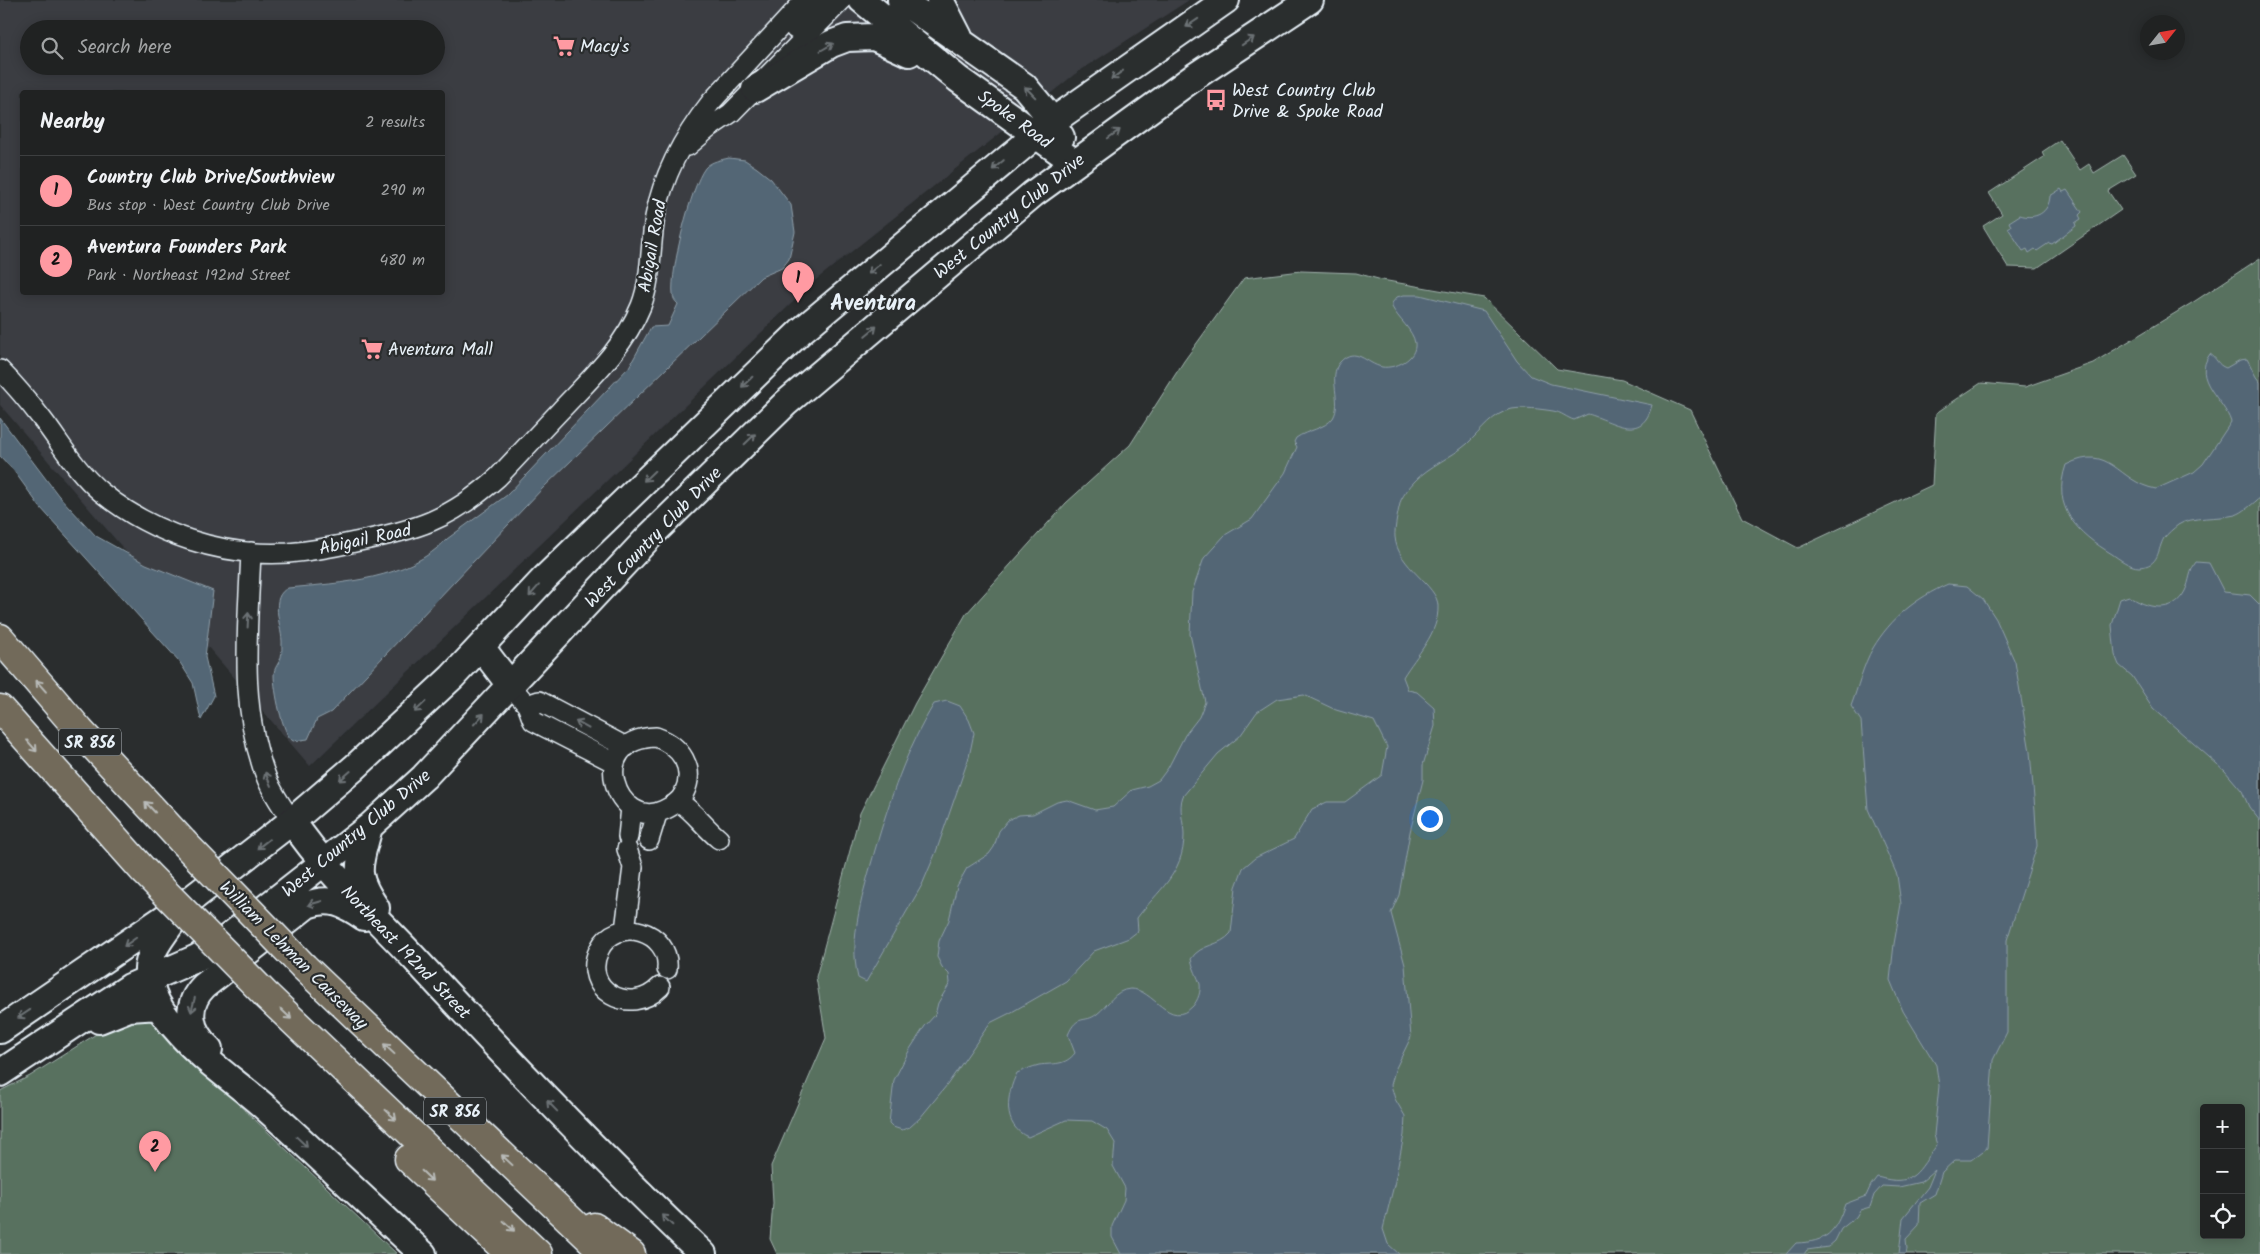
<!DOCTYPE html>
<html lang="en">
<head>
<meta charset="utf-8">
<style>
  :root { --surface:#202222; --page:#2d2f2f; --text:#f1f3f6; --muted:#a2a4a5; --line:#3d3f40; --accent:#ff9aa2 }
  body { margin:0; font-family:Kalam,sans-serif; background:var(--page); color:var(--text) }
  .controls { position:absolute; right:15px; bottom:15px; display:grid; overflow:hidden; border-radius:5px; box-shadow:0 2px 12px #0003 }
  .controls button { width:45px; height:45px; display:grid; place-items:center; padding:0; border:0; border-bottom:1px solid var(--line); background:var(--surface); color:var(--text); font:25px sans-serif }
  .compass { position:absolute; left:2140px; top:15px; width:45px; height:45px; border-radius:50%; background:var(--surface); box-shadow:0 2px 12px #0003; rotate:59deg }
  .you { position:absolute; left:1429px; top:818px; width:18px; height:18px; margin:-12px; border:4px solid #fff; border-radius:50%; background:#1a73e8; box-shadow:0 0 0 8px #1a73e833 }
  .badge { display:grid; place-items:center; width:32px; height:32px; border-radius:50%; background:var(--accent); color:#111; font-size:16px; font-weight:700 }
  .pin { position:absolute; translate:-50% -41px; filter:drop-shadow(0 1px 2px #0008) }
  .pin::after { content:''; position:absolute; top:26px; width:18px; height:15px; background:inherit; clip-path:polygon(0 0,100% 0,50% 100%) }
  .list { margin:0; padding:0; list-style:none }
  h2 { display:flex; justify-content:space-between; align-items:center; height:65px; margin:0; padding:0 20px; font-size:21px }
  h2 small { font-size:16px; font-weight:400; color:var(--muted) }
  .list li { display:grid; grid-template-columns:32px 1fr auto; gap:15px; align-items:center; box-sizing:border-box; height:70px; padding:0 20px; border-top:1px solid var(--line) }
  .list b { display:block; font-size:19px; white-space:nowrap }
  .list p { margin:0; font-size:16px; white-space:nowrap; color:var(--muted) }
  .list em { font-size:16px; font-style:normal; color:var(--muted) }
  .icon { flex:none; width:28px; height:28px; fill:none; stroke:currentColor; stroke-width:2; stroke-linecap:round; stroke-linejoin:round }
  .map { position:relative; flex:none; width:2260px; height:1254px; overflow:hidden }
  .search { position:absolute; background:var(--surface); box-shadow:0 2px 12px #0003; left:20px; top:20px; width:425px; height:55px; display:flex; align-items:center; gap:12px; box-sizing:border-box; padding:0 18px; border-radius:28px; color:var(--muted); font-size:19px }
  .panel { position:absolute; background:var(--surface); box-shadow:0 2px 12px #0003; left:20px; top:90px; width:425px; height:205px; border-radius:5px }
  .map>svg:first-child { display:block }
  .built { fill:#3a3c42; fill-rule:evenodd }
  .green { fill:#58715f; stroke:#a0b1ac; fill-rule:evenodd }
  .water { fill:#526675; stroke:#8e9ea9 }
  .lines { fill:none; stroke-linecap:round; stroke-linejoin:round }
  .street-casing { stroke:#e8f1f8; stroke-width:22 }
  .secondary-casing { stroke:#e8f1f8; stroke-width:30 }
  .highway-casing { stroke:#e8f1f8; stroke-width:31 }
  .street { stroke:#2a2d2e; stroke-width:19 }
  .secondary { stroke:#2a2d2e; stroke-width:26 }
  .highway { stroke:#726b5a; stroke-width:28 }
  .highway-bridge-casing { stroke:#e8f1f8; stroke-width:31; stroke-linecap:butt }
  .highway-bridge { stroke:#726b5a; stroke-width:28 }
  .oneway { stroke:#6c7275 }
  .oneway2 { stroke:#b9bbb9 }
  .labels { text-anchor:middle; stroke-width:4.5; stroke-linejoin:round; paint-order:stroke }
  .shield { fill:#2a2d2e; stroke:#afb6bb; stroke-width:1 }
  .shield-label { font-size:16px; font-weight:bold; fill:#e8f1f8 }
  .poi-label { font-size:18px; fill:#e8f1f8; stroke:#2a2d2e; text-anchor:start }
  .street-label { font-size:18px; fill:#e8f1f8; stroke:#2a2d2e }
  .district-label { font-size:22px; font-weight:bold; fill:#e8f1f8; stroke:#2a2d2e }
</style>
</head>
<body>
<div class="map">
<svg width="2260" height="1254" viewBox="0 0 2260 1254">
  <rect width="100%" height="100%" fill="#2a2d2e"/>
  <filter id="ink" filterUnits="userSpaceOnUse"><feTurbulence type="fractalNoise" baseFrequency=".02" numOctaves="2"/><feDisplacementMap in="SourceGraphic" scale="10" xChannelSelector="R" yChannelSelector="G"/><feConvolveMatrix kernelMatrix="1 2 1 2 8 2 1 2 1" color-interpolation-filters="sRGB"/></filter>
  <g filter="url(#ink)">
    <!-- built -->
    <path class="built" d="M0,0H1189L1075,74L817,279L310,766L0,405ZM29,29H436V66H29ZM22,92H442V292H22Z"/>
    <!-- green -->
    <path class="green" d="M2060,140L2080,170L2089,164L2094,173L2123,155L2136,174L2108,191L2121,210L2037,268L2008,267L1983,226L2002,214L1989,193L2044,157L2042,152Z
      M2260,258V1254H777L770,1239L773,1203L771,1166L826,1038L816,977L860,813L915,703L966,614L1066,503L1130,445L1184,361L1244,278L1301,271L1356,273L1382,280L1484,298L1557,369L1622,380L1690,410L1742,518L1798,548L1932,485L1936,413L1981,383L2025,387L2093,363L2195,301ZM2204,1108H2241V1235H2204Z
      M145,1016L397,1254H0V1091L30,1076L123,1017Z"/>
    <!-- water -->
    <path class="water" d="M729,158L745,160L757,168L771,179L791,205L795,232L789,259L782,268L761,277L543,488L331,712L317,719L308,739L293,741C282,734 274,689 274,675C274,667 279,664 281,657C282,653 282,646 282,641C281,624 269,597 288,588C341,583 408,580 447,539L507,495L629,367L651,327L668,326L678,304C675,301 673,299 673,294C670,271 691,186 705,168C711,161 721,160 729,158Z
      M2061,189L2063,192L2067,190L2082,212L2079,215L2081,219L2075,223L2076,226L2052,244L2049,243L2037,251L2035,249L2029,253L2027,249L2023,251L2008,228L2011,226L2009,222L2020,215C2035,220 2049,213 2050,196Z
      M1404,295H1420L1484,311L1517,361L1531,376L1551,384L1652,405C1642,444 1613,421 1588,414L1574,420C1567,418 1561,412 1553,411C1540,409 1525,407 1512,409C1493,413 1481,431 1467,444C1452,457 1429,466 1415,481C1410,486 1404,494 1401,500C1399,506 1394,530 1395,537C1397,567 1438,585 1438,606C1439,634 1416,655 1403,677L1408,690L1417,692L1434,707L1435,726L1423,765V780L1410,832L1399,895L1391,913L1405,965L1411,1037L1395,1070L1391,1085L1395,1099L1405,1116L1404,1135L1395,1181L1383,1229L1388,1244L1399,1254H1121L1112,1237V1226L1124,1200L1125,1188L1113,1166L1115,1143L1107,1130L1092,1121L1066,1120L1028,1137C1002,1126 1006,1095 1017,1073C1024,1070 1031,1067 1039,1065C1054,1063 1065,1066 1075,1053L1068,1035C1077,1013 1085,1024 1097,1014C1108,1006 1114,990 1130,989C1154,988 1169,1031 1193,1006C1198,1000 1201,992 1200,984C1198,977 1193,969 1191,959C1201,943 1220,947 1231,933L1236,887L1243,868L1255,858L1294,839L1312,809L1327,802H1345L1382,775L1387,747L1374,721L1336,710L1304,695L1277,699L1257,712L1240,736L1218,754L1183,796C1178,809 1184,822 1184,835C1184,874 1157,891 1137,918L1138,931L1129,938L1094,951L1066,981L1010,1013L990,1023L947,1085L920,1118L910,1127L902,1130L893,1127L889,1123L894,1080L910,1049L925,1026L935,1015L938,1003L950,983L949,974L942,967L937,957L939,941L949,920L957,886L967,868L989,854L994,847L999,831L1008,820L1019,815L1033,814L1057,802L1067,800L1095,810L1113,807L1132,790L1148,786L1159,780L1168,768L1185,735L1199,717L1205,702L1190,634L1192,592L1204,558L1225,535L1252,519L1285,473L1297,447L1294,442L1296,438C1307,430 1325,429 1333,418C1343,402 1327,377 1340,362C1356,345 1366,364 1382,367C1395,369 1417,359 1415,343C1413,330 1398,319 1392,307V303L1397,297Z
      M2210,354C2217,358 2217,365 2226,368L2240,360L2247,359C2252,367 2254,376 2260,382V498C2253,503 2243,513 2235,515C2219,519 2191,516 2178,525C2174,528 2167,534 2164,538C2157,550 2160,566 2139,567C2130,567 2119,559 2112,554C2077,533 2051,508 2066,465C2111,442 2117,482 2156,489L2194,472L2203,464L2231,422C2224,399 2191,380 2210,354Z
      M0,418L58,495L96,536L146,564L213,591L205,657L214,696L201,720L193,683L179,661L40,507L14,471L0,456Z
      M2196,562L2209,563L2224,592L2250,595L2260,605V821L2249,807L2242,791L2225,771L2153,708L2132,676L2119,665L2115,655L2112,625L2120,599L2129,596C2146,608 2173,615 2185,591C2190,581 2189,571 2196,562Z
      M1948,584L1967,586L1983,599L1996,619L2015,662L2030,752L2035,810L2037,846L2007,940V1032L1993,1060L1987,1148L1971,1160H1955L1942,1172L1935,1194L1920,1203L1919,1225L1906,1239L1907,1249L1906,1254H1899L1903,1218L1928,1187L1935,1170L1921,1182L1899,1187L1882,1186L1874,1195L1870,1207L1860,1210L1856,1217L1841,1229L1835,1241L1828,1247L1807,1250L1804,1254H1786L1796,1243C1827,1242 1835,1233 1845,1204L1866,1196L1871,1185L1877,1177C1916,1188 1917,1171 1937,1145L1934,1135L1939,1086L1936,1065L1903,1011L1890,980L1894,944L1901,904L1897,875L1868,809L1861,721L1851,706C1858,688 1863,665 1873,648C1891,618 1916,598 1948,584Z
      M947,701L960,706L969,720L974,733L969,757L936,852L922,885L866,982L858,978C848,937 864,890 875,850C890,799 906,750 934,704Z"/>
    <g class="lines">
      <!-- street casing -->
      <g class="street-casing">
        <path id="street" d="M795,29L824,0
          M688,146L709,128L731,113L842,0
          M0,370C15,385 29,402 42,419C62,445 76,471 101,492C152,534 223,557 288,553C311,551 333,547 355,542C416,530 450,520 498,477C519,455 539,433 560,411C590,379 624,348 641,306C652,278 650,246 655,217C663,175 685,135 711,102L805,0
          M251,552C248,628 238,706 267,779C273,794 283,808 292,821
          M510,685L527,705L533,721L615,763
          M527,705L539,701L626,747
          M656,737C681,746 696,768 684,793C680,802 672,806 664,810C617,833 583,739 656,737Z
          M678,801C694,811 704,827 719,839
          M628,837L631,807
          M649,840L657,814
          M625,930L633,867L627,849
          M660,987C630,1018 580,989 599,950C616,914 671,931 667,969"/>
      </g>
      <!-- secondary casing -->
      <g class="secondary-casing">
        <path id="secondary" d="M862,0L958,79L1074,162
          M901,0L1024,86L1044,110L1061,137
          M940,0L959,37
          M755,89L831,44L847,38L874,37L909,53
          M481,647L510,685
          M292,821C327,873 373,914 415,959C508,1060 603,1159 703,1254
          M369,827C359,866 352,873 376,908
          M176,917C165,933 146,954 148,974C150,995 163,1015 177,1030C203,1061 238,1083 268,1110C320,1157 371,1206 423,1254
          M99,1020L129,1008L159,1006
          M0,1030L185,904L292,821L354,768L452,677L545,578L801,331L1053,121L1226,0
          M209,1049C189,1031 184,1006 204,986L307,905C330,896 345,904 364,917
          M0,1073L130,987L197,958L221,943L369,827L424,777L648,538L786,403L1033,194L1197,75L1310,0"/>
      </g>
      <!-- highway casing -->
      <g class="highway-casing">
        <path id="highway" d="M0,638L80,731L183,842
          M0,709L144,871
          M304,967L606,1254
          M267,996L538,1254
          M409,1159L510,1254
          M594,1227L631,1254"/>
      </g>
      <!-- street -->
      <use href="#street" class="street"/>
      <!-- secondary -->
      <use href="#secondary" class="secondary"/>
      <!-- highway -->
      <use href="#highway" class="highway"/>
      <!-- highway-bridge casing -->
      <g class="highway-bridge-casing">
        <path id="highway-bridge" d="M183,842L304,967
          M144,871L267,996"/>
      </g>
      <!-- highway-bridge -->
      <use href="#highway-bridge" class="highway-bridge"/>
    </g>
    <!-- one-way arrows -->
    <defs><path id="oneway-shaft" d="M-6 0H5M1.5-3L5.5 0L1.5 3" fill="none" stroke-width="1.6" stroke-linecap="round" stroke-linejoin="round" transform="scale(1.25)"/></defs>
    <g class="oneway">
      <use href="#oneway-shaft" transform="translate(1192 23) rotate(146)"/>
      <use href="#oneway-shaft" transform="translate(1248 41) rotate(-34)"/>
      <use href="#oneway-shaft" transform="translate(827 47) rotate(-30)"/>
      <use href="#oneway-shaft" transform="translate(1117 75) rotate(144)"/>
      <use href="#oneway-shaft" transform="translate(1030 92) rotate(-135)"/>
      <use href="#oneway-shaft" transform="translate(1114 134) rotate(-35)"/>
      <use href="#oneway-shaft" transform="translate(998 165) rotate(140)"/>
      <use href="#oneway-shaft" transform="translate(874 269) rotate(140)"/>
      <use href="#oneway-shaft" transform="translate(871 331) rotate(-40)"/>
      <use href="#oneway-shaft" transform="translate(747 382) rotate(136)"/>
      <use href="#oneway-shaft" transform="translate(750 439) rotate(-44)"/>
      <use href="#oneway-shaft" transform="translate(649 476) rotate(136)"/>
      <use href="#oneway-shaft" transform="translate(534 591) rotate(131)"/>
      <use href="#oneway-shaft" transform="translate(248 620) rotate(-87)"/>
      <use href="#oneway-shaft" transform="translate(420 707) rotate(137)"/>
      <use href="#oneway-shaft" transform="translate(479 719) rotate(-47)"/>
      <use href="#oneway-shaft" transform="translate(582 725) rotate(-151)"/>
      <use href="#oneway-shaft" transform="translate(345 776) rotate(139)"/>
      <use href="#oneway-shaft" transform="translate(268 779) rotate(-113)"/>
      <use href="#oneway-shaft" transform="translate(263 844) rotate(142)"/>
      <use href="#oneway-shaft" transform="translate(315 903) rotate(164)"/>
      <use href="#oneway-shaft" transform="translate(130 942) rotate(145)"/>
      <use href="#oneway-shaft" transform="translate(193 1005) rotate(104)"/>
      <use href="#oneway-shaft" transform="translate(24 1014) rotate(146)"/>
      <use href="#oneway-shaft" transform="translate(552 1106) rotate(-134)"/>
      <use href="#oneway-shaft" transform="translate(302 1142) rotate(43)"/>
      <use href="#oneway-shaft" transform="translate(667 1220) rotate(-136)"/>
    </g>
    <g class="oneway2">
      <use href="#oneway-shaft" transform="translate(41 686) rotate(-131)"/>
      <use href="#oneway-shaft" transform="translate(32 746) rotate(49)"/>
      <use href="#oneway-shaft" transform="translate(150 807) rotate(-133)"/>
      <use href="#oneway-shaft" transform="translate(286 1014) rotate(44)"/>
      <use href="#oneway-shaft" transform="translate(389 1049) rotate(-137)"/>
      <use href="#oneway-shaft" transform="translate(391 1115) rotate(43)"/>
      <use href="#oneway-shaft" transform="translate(507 1160) rotate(-137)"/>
      <use href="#oneway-shaft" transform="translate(427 1176) rotate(44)"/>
      <use href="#oneway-shaft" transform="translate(509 1226) rotate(43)"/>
    </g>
  </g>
  <!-- icons -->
  <defs>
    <g id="supermarket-bare" transform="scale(1.725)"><path d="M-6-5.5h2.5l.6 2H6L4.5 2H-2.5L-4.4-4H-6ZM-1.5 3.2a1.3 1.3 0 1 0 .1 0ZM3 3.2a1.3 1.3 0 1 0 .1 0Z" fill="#ff9aa2" stroke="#2a2d2e" stroke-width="2.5" paint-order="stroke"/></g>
    <g id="bus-bare" transform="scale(1.725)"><path d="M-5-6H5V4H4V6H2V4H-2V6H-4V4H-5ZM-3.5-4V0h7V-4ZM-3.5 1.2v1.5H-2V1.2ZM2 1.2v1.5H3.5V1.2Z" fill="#ff9aa2" stroke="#2a2d2e" stroke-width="2.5" paint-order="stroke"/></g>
  </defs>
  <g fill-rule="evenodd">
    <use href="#supermarket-bare" x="564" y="46"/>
    <use href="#bus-bare" x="1216" y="100"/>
    <use href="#supermarket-bare" x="372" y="349"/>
  </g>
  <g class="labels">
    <!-- shield labels -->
    <g class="shield">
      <rect x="59" y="728.5" width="62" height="27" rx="4"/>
      <rect x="424" y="1097.5" width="62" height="27" rx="4"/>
    </g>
    <g class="shield-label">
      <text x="90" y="748">SR 856</text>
      <text x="455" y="1117">SR 856</text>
    </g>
    <!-- poi labels -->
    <g class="poi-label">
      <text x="580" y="52">Macy's</text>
      <text x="1232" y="96">West Country Club<tspan x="1232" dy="21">Drive &amp; Spoke Road</tspan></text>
      <text x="388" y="355">Aventura Mall</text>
    </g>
    <!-- street labels -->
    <g class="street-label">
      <text transform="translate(1015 119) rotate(36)" y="6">Spoke Road</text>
      <text transform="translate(1009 216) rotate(-39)" y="6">West Country Club Drive</text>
      <text transform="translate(652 246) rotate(-80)" y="6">Abigail Road</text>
      <text transform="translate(653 537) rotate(-46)" y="6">West Country Club Drive</text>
      <text transform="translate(365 539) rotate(-12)" y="6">Abigail Road</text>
      <text transform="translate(356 833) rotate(-40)" y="6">West Country Club Drive</text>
      <text transform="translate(406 952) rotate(46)" y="6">Northeast 192nd Street</text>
      <text transform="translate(294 955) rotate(45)" y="6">William Lehman Causeway</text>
    </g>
    <!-- district labels -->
    <g class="district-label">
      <text x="873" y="310">Aventura</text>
    </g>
  </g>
</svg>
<div class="controls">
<button>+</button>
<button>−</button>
<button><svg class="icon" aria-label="locate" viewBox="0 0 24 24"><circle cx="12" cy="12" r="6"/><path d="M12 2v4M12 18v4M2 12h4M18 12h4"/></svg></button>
</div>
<svg class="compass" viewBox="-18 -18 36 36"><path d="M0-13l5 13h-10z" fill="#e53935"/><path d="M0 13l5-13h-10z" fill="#a2a4a5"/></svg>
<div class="you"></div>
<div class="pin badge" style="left:798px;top:303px">1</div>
<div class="pin badge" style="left:155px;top:1172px">2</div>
<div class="search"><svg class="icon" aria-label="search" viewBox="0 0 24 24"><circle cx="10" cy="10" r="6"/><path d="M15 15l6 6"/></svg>Search here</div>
<section class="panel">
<h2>Nearby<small>2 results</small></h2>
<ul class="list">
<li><span class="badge">1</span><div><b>Country Club Drive/Southview</b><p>Bus stop · West Country Club Drive</p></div><em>290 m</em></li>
<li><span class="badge">2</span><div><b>Aventura Founders Park</b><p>Park · Northeast 192nd Street</p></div><em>480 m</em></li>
</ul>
</section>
</div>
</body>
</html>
